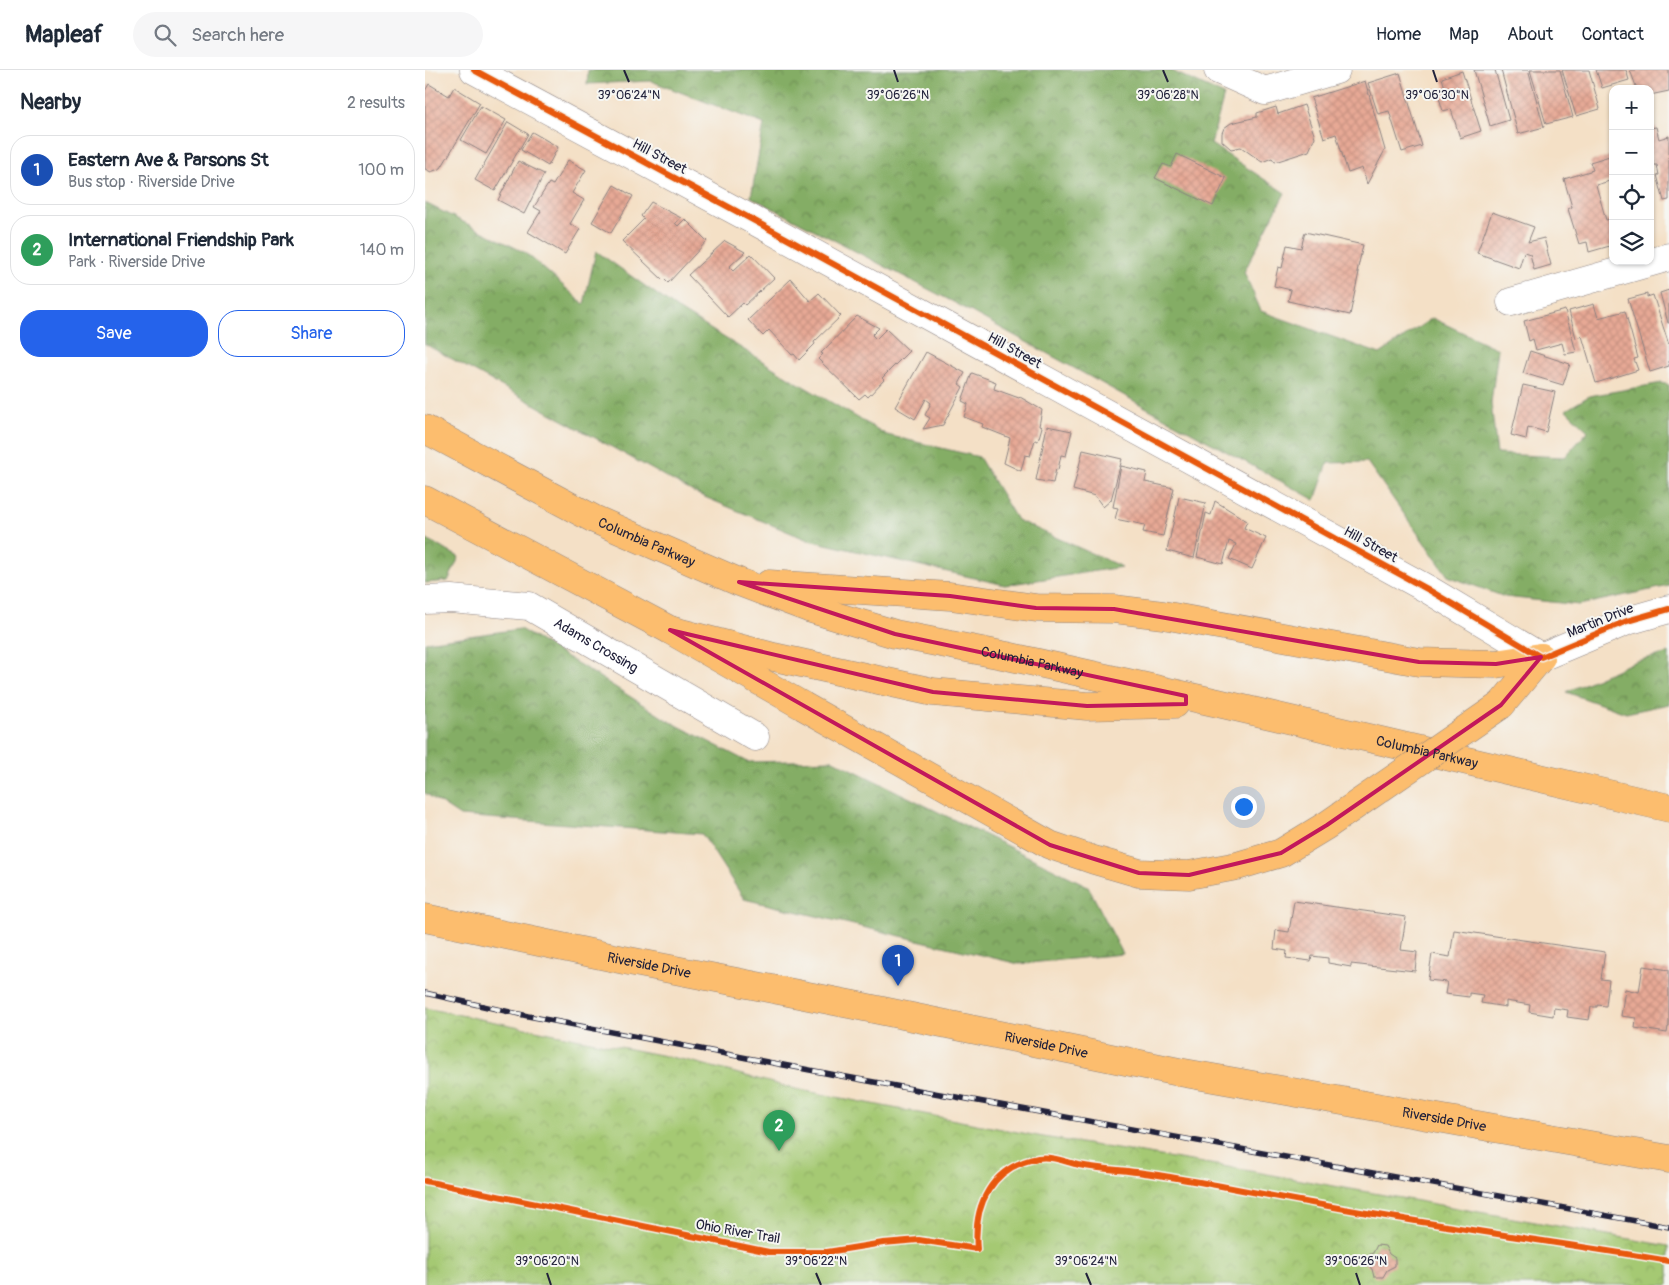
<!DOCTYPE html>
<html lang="en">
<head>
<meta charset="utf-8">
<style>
  :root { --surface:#fff; --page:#f6f6f7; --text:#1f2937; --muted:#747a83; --line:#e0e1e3; --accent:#2563eb }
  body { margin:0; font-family:Pangolin,sans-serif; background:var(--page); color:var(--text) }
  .controls { position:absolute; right:15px; top:15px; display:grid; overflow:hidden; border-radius:10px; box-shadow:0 1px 4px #0004 }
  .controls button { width:45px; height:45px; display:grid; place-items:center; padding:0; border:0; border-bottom:1px solid var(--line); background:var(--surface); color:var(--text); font:25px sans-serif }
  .you { position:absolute; left:818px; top:736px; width:18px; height:18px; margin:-12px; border:4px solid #fff; border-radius:50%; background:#1a73e8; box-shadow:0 0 0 8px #1a73e833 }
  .badge { display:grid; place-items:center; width:32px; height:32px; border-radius:50%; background:var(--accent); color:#fff; font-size:16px; font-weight:700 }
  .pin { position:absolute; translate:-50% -41px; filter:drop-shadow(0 1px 2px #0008) }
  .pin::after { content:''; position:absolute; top:26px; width:18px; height:15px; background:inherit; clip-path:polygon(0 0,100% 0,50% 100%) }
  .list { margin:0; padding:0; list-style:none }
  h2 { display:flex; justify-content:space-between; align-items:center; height:65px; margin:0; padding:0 20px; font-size:21px }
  h2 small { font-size:16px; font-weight:400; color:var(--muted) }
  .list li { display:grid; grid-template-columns:32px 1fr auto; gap:15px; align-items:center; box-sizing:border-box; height:70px; margin:0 10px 10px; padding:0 10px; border:1px solid var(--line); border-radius:20px }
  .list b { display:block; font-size:19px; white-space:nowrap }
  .list p { margin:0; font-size:16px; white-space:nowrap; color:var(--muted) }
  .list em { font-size:16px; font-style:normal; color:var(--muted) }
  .actions { display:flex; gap:10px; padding:15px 20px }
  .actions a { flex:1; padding:11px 0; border:1px solid var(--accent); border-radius:20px; text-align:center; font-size:18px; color:var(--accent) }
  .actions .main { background:var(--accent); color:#fff }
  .icon { flex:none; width:28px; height:28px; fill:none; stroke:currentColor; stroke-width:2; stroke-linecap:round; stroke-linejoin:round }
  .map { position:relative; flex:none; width:1244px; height:1215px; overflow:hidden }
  header { display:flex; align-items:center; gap:30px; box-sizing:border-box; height:70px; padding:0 25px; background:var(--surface); border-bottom:1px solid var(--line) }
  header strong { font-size:24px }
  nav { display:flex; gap:28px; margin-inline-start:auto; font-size:18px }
  .search { width:350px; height:45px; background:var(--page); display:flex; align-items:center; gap:12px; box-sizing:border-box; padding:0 18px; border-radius:28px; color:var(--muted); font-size:19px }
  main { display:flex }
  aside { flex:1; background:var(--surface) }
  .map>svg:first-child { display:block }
  .forest { fill:url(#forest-crowns); stroke:#536850 }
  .park { fill:url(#park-crowns); stroke:#647657 }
  .building { fill:url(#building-cross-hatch) }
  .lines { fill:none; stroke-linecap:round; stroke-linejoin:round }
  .minor-casing { stroke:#8b8180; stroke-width:29 }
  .major-casing { stroke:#8b8180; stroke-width:29 }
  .highway-casing { stroke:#8b8180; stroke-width:29 }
  .minor { stroke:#fff; stroke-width:28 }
  .major { stroke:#fcbd6e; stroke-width:28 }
  .highway { stroke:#fcbd6e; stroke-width:28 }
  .rail-casing { stroke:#22223b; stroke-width:5.5 }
  .rail { stroke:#f6f6f2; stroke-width:4; stroke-dasharray:11; stroke-linecap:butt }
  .highway-bridge-casing { stroke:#8b8180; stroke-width:29; stroke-linecap:butt }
  .highway-bridge { stroke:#fcbd6e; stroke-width:28 }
  .cycleway-casing { stroke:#f6f6f2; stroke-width:9 }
  .cycleway { stroke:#e8590c; stroke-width:6 }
  .marked { fill:none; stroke:#c2185b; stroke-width:4; stroke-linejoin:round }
  .ticks { fill:none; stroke:#22223b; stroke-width:2 }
  .labels { text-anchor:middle; stroke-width:4; stroke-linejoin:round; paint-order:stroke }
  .street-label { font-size:14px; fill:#22223b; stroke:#f6f6f2 }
  .ticks-label { font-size:12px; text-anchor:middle; fill:#22223b; stroke:#f6f6f2; stroke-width:4; stroke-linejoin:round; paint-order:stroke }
</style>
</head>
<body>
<header>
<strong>Mapleaf</strong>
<div class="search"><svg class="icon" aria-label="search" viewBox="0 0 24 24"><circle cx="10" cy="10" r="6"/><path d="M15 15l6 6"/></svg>Search here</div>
<nav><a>Home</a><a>Map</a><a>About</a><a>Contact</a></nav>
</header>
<main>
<aside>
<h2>Nearby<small>2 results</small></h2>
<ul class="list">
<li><span class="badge" style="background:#1a4fb4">1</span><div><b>Eastern Ave &amp; Parsons St</b><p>Bus stop · Riverside Drive</p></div><em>100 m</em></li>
<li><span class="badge" style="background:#2e9e5b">2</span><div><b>International Friendship Park</b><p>Park · Riverside Drive</p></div><em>140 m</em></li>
</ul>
<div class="actions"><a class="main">Save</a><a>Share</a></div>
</aside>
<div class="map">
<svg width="1244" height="1215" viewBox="0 0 1244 1215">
  <defs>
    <pattern id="forest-crowns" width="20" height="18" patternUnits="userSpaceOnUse" patternTransform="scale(1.25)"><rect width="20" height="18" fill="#84ad65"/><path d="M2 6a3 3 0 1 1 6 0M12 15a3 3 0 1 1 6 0" fill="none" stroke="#6c8c54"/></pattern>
    <pattern id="park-crowns" width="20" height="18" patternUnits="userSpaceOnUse" patternTransform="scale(1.25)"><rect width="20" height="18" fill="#a5c973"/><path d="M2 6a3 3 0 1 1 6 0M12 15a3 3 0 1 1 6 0" fill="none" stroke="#8eac64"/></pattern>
    <pattern id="building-cross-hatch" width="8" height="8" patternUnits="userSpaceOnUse" patternTransform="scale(1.25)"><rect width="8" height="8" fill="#e7a995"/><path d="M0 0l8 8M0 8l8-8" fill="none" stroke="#c69181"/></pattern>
  </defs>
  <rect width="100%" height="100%" fill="#f6f6f2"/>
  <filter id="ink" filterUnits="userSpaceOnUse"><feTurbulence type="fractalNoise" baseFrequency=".02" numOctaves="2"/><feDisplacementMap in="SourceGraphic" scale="10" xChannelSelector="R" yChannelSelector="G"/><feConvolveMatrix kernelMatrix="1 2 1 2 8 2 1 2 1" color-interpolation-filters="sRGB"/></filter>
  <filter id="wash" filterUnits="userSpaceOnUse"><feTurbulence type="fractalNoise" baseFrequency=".0096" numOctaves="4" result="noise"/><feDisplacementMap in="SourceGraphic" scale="20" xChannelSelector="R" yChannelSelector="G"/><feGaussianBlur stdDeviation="1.12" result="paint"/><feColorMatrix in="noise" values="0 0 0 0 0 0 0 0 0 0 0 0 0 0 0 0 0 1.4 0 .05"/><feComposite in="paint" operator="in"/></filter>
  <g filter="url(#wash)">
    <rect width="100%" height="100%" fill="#f4e0c6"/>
    <!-- forest -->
    <path class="forest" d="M163,0H745L799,25L786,74L860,123L819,202L836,241L955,284L1007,248L1073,279L1066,333L1072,384L1140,387L1163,361L1141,340L1164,326L1237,313L1244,315V516L1154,535L1080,527L1023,506L942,392L903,393L890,430L532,234L326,127L339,54L226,11L162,14Z
      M0,133L101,183L159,234L171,181L251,238L368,310L462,365L554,387L592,450L697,497L580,515L383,470L270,423L0,274Z
      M0,469L34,487L23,511L0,513Z
      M95,559L160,598L242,650L323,692L408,690L663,816L698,884L594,894L319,829L277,764L35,746L0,723V572Z
      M1244,583V634L1201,643L1141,622L1211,591Z"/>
    <!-- park -->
    <path class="park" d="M0,938L265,991L370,1019L618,1067L797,1096L1244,1176V1215H0Z"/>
    <g id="blocks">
      <!-- building -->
      <path class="building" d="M1049,0H1070L1084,50L1065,56Z
        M1076,0H1103L1119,57L1093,64Z
        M1105,0H1135L1148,47L1121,54Z
        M1137,0H1164L1175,39L1151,46Z
        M1171,0H1201L1204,10L1177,18Z
        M1205,0H1244V21L1225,25V19H1212Z
        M1037,1L1056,61L1035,68L1026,39L1018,41L1012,21L1020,18L1017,8Z
        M975,3L997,76L977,82L964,41L953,44L943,13Z
        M940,11L960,80L942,114L937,98L923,103L911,64L899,68L886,28Z
        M4,14L24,26L29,17L55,33L16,98L6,102L0,99V21Z
        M879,35L890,67L884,81L850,92L847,88L837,92L816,77L806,79L797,71V63L799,58L806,53L832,47V43L851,37L853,44Z
        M56,36L81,50L61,84L36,70Z
        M83,52L103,64L70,121L50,110Z
        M1231,57L1234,69L1244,66V130L1239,131L1232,105H1234L1232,95H1229L1225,82V58Z
        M107,62L133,77L123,96L96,80Z
        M752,84L801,108L788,136L730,108L738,94L746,97Z
        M1188,85V110L1171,115L1181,150L1188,148V175L1164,182L1162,172L1154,174L1143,139L1147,137L1139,109L1168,100L1165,92Z
        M143,90L161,100L147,123L159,130L145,154L155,159L140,184L103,162L116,141L109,137L124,113L128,115Z
        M93,91L119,104L99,144L73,130Z
        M189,115L208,126L186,163L167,152Z
        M226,132L256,148L250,153L253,156L260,149L282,171L243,213L239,209L238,210L197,171L219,149L216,146Z
        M1067,142L1109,157L1103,172L1119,168L1126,195L1109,200L1105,184L1099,182L1094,198L1052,183Z
        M880,162L938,175L932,202H934L925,245L863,231L866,220L849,216L853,197L857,198L862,175L876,178Z
        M300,171L320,182L304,197L308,201L326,184L349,208L320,235L318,233L303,247L263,205Z
        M366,209L385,231L394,223L416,246L389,272L390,274L374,290L369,284L367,285L344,260L338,266L323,250Z
        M1244,220V253H1243L1235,223Z
        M1222,224V227L1228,225L1244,275V296L1225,302L1203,229Z
        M1169,234L1173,248L1200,241L1213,288L1209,289L1213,300L1171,313L1157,266L1151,268L1144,241Z
        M1140,240L1151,282L1140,284L1137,273L1111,280L1108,269L1104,271L1099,251Z
        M432,246L454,258L447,265L451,269L461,259L484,281L457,308L459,310L443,327L440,324L434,329L393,289L398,284L396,283Z
        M1105,281L1145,294L1138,315L1098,303Z
        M501,282L540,303L534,314L538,317L518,355L498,359L505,348L500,345L506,333L501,329L490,349L470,337Z
        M547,303L571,312L569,319L594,328L595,327L617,340L614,356L617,357L613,371L610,370L605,386L600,385L596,401L579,393L585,368L557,357L558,354L539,347L543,334L537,331Z
        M1098,315L1130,322L1121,362L1103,357L1101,369L1086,365Z
        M622,356L647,361L641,386L636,385L633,400L631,399L628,413L611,410Z
        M658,380L697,389L686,430L678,437L670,426L648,420Z
        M696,396L722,402L720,412L749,418L738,466L718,462L720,455L690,449L693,438L688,437Z
        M754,427L781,433L769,488L742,481Z
        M790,431L822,451L819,458L841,468L827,499L804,489L811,474L804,471L798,494L772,487L781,443L786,445Z
        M869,831L981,847L976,880L992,882L990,901L926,894V897L903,893V888L887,886L886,891L861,888L862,881L849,879L851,860L864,862Z
        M1029,860L1180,882L1176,909L1184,910L1181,936L1172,935V937H1166L1164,950L1142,947L1143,940L1129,938L1128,946L1104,942L1105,935L1081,931V937L1056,933L1058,925L1044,923V927L1020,924L1022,912L1003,910L1007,884L1025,887Z
        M1218,896L1244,900V957H1243L1242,963L1210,958L1211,948L1196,946L1200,919L1214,922Z
        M952,1175L960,1176L964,1184L970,1188V1196L962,1200L958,1207H949L947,1199L940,1194V1186L948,1183Z"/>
    </g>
  </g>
  <g filter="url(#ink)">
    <use href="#blocks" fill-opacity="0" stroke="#8b8180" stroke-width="1"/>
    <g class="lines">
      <!-- minor casing -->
      <g class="minor-casing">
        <g id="minor">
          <path d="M49,0L326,149L1004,520L1116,587L1202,551L1244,539"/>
          <path d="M793,0L840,21L911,0"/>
          <path d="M1086,232L1244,187"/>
          <path id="s1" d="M0,530L26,529L104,536L330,667"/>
        </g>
      </g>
      <!-- major casing -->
      <g class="major-casing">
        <g id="major">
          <path id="s2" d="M0,848L199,890L429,935L754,1002L1244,1089"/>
        </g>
      </g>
      <!-- highway casing -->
      <g class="highway-casing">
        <g id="highway">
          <path id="s3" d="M0,359L169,449L314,512L383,538L470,564L582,586L793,633L1244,738"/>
          <path d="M0,430L245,560L378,636"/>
          <path d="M344,514L525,526L611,538L689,539L738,545L994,592L1071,594L1116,587"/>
          <path d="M245,560L349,587L508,622L662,636L750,634"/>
          <path d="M1076,635L1116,587"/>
        </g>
      </g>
      <!-- minor -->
      <use href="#minor" class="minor"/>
      <!-- major -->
      <use href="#major" class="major"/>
      <!-- highway -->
      <use href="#highway" class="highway"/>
      <!-- rail casing -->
      <g class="rail-casing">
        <path id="rail" d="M0,923L103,946L416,1006L1244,1157"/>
      </g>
      <!-- rail -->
      <use href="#rail" class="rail"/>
      <!-- highway-bridge casing -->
      <g class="highway-bridge-casing">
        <path id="highway-bridge" d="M378,636L625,775L669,790L714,803L764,805L812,796L856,783L902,755L1076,635"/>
      </g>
      <!-- highway-bridge -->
      <use href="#highway-bridge" class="highway-bridge"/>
      <!-- cycleway casing -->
      <g class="cycleway-casing">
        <path id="cycleway" d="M49,0L326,149L1004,520L1116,587L1202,551L1244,539
          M0,1111L344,1182H402L458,1173L494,1170L552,1179C548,1135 566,1097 613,1088C628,1086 640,1092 654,1095C675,1099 698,1100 719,1103C743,1106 767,1111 791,1115C853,1127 916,1139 979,1149C1067,1164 1156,1176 1244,1191"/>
      </g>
      <!-- cycleway -->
      <use href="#cycleway" class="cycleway"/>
    </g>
  </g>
  <!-- marked area -->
  <path class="marked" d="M314,512L525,526L611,538L689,539L994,592L1071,594L1116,587L1076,635L902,755L856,783L764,805L714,803L625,775L245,560L508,622L662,636L761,634V626L470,564Z"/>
  <!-- ticks -->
  <path class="ticks" d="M199,0L204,12M469,0L473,12M738,0L743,12M1008,0L1012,12M122,1203L126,1215M391,1203L396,1215M661,1203L666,1215M931,1203L935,1215"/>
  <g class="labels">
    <!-- street labels -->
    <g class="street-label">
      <text transform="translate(235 86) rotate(28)" y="5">Hill Street</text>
      <text transform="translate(590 280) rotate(29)" y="5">Hill Street</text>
      <text dy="5" stroke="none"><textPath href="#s3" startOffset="249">Columbia Parkway</textPath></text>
      <text transform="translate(946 474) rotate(29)" y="5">Hill Street</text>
      <text transform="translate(1175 550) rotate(-22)" y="5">Martin Drive</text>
      <text dy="5" stroke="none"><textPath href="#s1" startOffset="182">Adams Crossing</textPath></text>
      <text dy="5" stroke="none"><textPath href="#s3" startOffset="654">Columbia Parkway</textPath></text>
      <text dy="5" stroke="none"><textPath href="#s3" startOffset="1059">Columbia Parkway</textPath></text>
      <text dy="5" stroke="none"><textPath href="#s2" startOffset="229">Riverside Drive</textPath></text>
      <text dy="5" stroke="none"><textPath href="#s2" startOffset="634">Riverside Drive</textPath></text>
      <text dy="5" stroke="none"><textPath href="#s2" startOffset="1039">Riverside Drive</textPath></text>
      <text transform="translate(313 1161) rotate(10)" y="5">Ohio River Trail</text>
    </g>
  </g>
  <g class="ticks-label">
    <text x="1012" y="29">39°06'30"N</text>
    <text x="204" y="29">39°06'24"N</text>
    <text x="473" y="29">39°06'26"N</text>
    <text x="743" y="29">39°06'28"N</text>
    <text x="122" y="1195">39°06'20"N</text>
    <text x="391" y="1195">39°06'22"N</text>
    <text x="661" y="1195">39°06'24"N</text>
    <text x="931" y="1195">39°06'26"N</text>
  </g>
</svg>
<div class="controls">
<button>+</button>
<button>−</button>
<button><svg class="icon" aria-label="locate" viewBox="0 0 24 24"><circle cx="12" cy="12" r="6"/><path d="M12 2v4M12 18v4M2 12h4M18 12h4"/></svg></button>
<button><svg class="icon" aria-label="layers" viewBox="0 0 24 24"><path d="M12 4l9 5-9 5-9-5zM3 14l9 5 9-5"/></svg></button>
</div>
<div class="you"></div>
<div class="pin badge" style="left:473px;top:916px;background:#1a4fb4">1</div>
<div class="pin badge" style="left:354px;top:1081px;background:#2e9e5b">2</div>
</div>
</main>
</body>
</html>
